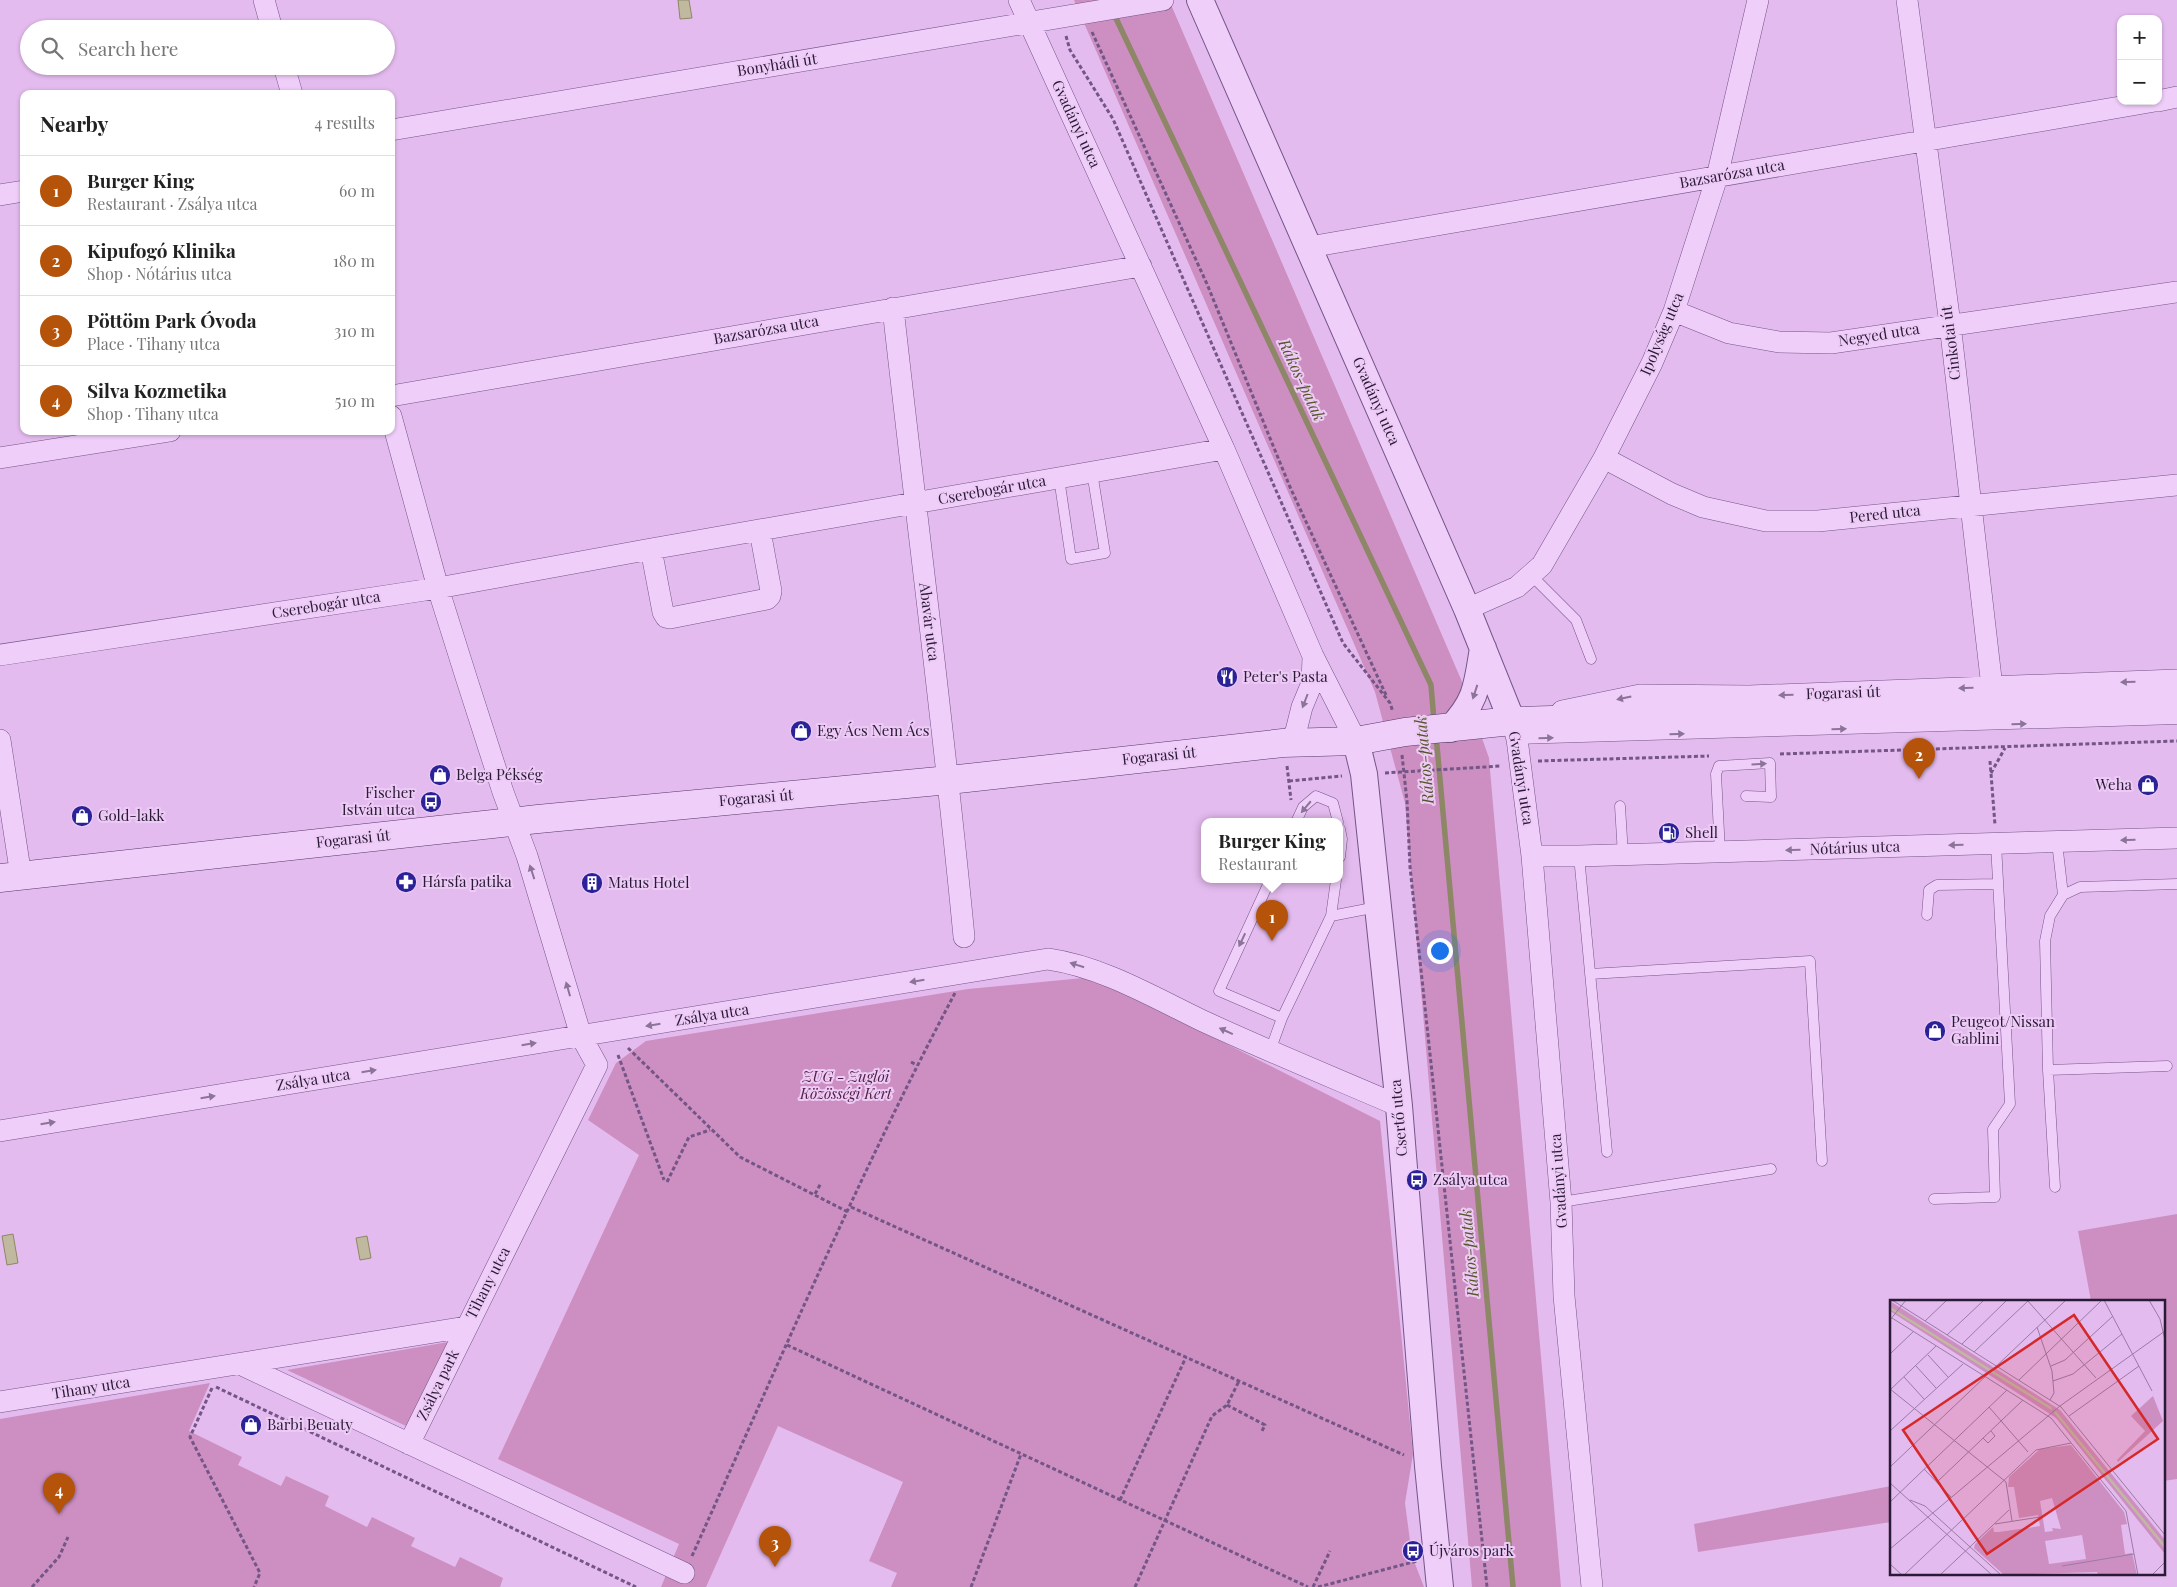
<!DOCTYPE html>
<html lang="en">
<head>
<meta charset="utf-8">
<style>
  :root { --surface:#fff; --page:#f6f6f6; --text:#222; --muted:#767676; --line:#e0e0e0; --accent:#b45309 }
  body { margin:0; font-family:"Playfair Display",serif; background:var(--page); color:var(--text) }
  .controls { position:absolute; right:15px; top:15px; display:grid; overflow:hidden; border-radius:10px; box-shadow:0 1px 4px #0004 }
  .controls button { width:45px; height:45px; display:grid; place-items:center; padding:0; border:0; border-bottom:1px solid var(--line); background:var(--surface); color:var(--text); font:25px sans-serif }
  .you { position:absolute; left:1439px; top:950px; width:18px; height:18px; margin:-12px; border:4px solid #fff; border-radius:50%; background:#1a73e8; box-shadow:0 0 0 8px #1a73e833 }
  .badge { display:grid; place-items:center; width:32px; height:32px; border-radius:50%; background:var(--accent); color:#fff; font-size:16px; font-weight:700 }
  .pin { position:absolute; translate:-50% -41px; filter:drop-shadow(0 1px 2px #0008) }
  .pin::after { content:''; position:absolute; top:26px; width:18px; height:15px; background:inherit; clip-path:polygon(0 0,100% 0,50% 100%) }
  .popup { position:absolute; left:1201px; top:818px; width:142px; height:65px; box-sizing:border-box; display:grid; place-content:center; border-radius:10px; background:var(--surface); filter:drop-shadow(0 1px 4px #0005); font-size:16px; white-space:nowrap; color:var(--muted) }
  .popup b { font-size:19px; color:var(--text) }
  .popup::after { content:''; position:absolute; left:50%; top:100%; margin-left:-10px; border:10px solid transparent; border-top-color:var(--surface) }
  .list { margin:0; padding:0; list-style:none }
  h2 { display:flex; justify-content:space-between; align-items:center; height:65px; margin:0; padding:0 20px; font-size:21px }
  h2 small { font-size:16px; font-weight:400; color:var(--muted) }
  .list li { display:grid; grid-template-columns:32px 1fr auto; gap:15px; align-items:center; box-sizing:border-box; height:70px; padding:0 20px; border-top:1px solid var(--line) }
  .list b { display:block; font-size:19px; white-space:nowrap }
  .list p { margin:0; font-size:16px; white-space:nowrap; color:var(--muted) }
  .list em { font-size:16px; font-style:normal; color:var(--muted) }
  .icon { flex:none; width:28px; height:28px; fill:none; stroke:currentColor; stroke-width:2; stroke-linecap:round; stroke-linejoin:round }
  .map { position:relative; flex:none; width:2177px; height:1587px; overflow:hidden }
  .search { position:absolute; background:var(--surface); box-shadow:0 1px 4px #0004; left:20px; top:20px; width:375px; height:55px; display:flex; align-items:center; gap:12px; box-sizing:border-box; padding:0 18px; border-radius:28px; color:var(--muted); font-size:19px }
  .panel { position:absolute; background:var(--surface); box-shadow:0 1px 4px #0004; left:20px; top:90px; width:375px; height:345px; border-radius:10px }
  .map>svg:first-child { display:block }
  .green { fill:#cd8fc1 }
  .water { fill:#c0b9a0; stroke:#8d8767 }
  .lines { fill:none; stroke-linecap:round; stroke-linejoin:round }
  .stream { stroke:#8d8767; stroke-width:5.5 }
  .service-casing { stroke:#735587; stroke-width:11 }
  .minor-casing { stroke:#735587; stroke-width:22 }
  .tertiary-casing { stroke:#735587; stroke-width:28 }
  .secondary-casing { stroke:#543868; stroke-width:29 }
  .path { stroke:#735587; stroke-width:3; stroke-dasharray:4 2.5; stroke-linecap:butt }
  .service { stroke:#f0cefa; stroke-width:10 }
  .minor { stroke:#f0cefa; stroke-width:21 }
  .tertiary { stroke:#f0cefa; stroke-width:26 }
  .secondary { stroke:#f0cefa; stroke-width:28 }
  .oneway { fill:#8c7498 }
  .labels { text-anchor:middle; stroke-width:4; stroke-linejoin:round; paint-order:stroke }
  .street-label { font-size:15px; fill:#291a35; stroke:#edcbf6 }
  .poi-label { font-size:15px; fill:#291a35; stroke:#edcbf6; text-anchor:start }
  .park-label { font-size:15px; font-style:italic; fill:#532042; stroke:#edcbf6 }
  .water-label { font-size:16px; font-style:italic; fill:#555629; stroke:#edcbf6 }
  .inset-river { fill:none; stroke:#c0b9a0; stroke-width:2.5 }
  .inset-road { fill:none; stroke:#997ba5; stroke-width:1 }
  .view { fill:#d62828; fill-opacity:0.15; stroke:#d62828; stroke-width:2.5 }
  .inset-edge { fill:none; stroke:#291a35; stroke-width:2.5 }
</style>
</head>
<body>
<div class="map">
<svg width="2177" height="1587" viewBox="0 0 2177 1587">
  <rect width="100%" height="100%" fill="#e4bbef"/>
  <!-- green -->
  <path class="green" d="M1074,0H1169L1463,684L1489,758L1561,1587H1472L1405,803L1375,692Z
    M1093,977L1380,1121L1413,1454L1405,1503L1412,1556L1424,1587H891L897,1573L869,1561L903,1482L778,1426L706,1587H661L679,1544L498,1459L639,1155L588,1120L616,1063L646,1041L968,989Z
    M2177,1214V1479L2163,1481V1301H2091L2078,1231Z
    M448,1342L406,1426L287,1370Z
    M210,1383L189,1431L242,1457L238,1465L281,1486L286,1476L329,1496L325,1506L367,1527L372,1517L415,1538L411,1546L455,1567L460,1557L503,1578L500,1587H0V1419Z
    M1891,1486V1522L1698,1552L1694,1524Z"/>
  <!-- water -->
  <path class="water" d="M678,0H689L692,18L680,19Z
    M13,1234L18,1263L7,1265L2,1236Z
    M367,1236L371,1258L360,1260L356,1238Z"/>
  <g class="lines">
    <!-- stream -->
    <path class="stream" d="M1113,12L1431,685L1434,721
      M1436,735L1513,1587"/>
    <!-- service casing -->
    <g class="service-casing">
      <path id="service" d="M1059,478L1071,559L1105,553L1092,472
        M1531,575L1576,620L1591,659
        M1517,739L2177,719
        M1620,806L1623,855
        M1296,822L1303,807L1316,796L1333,803L1338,822
        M1340,829L1342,839L1340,857
        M1720,852L1716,774L1719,766L1770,763L1771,797L1746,796
        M1579,856L1607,1152
        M1270,880L1219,991L1282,1018
        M2063,895L2080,887L2177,884
        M1927,915L1929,890L1937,885L1998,884
        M1331,916L1377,907
        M1590,974L1810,961L1822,1161
        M1270,1051L1282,1018L1331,916L1336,880
        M2048,1070L2167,1066
        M2055,1187L2048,1070L2045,941L2050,916L2063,895L2057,842
        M1934,1199L1995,1197L1993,1129L2010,1104L1996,844
        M1561,1202L1771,1169"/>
    </g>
    <!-- minor casing -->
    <g class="minor-casing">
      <path id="minor" d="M264,0L272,29
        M1019,0L1224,449L1313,656L1356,741
        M1907,0L1950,324L1992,687
        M284,66L292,94
        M2158,101L2177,97
        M391,130L1163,0
        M0,195L24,191
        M1309,247L2155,101
        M893,308C916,517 944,726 964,937
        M1674,311L1729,333L1779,342L1831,343L2177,292
        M391,396L1141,266
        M391,416L438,588L466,677L503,792L527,856L581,1036L597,1065L409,1444
        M0,458L170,431
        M1604,458L1672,494L1703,507L1766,521H1818L2177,485
        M651,549L663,612L666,617L670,618L767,599L770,596L771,591L760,531
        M1467,609L1517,587L1542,565L1604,458L1652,363L1674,311L1717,177L1758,0
        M0,655L438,588L651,549L1224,449
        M1562,711L1640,695L1749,696L2177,680
        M1527,718L1512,721L1517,739L1532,856L1561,1202L1564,1296L1592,1587
        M0,740L21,876
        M1289,743L1296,731L1302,707L1312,683L1313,657
        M1532,856H1579L2177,838
        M0,1131L1048,959C1103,967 1153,997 1203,1021C1268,1051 1334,1078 1399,1106
        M240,1364L684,1573
        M0,1402L466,1327"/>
    </g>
    <!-- tertiary casing -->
    <g class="tertiary-casing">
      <path id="tertiary" d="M1200,0L1467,609L1512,721
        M1450,729C1477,701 1477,685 1483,648
        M1356,741L1364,774L1399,1106L1428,1466L1440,1587"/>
    </g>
    <!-- secondary casing -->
    <g class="secondary-casing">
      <path id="secondary" d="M0,878L538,819L949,780L1283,743L1356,741L1405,732L1512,721L2177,703"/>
    </g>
    <!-- path -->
    <path class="path" d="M1092,32L1207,284L1290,487L1386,695
      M1066,36L1070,50L1113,119L1343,643L1390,703L1393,712
      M1780,754L2177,741
      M1402,755L1407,801L1410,867L1487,1587
      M1538,761L1709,756
      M1990,761L1995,825
      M1287,766L1291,800
      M1385,773L1501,766
      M1991,773L2005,748
      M1289,781L1342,776
      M628,1048L740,1157L848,1212
      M618,1055L664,1180
      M911,1062L917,1065
      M667,1182L689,1137L710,1130
      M815,1194L821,1183
      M851,1207L1404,1455
      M787,1345L1308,1587
      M216,1387L636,1587
      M212,1388L190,1437L260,1573L254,1587
      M1227,1405L1265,1425L1261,1433
      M1120,1500L1186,1357
      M692,1556C777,1367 858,1176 955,993
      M32,1587L59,1557L68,1537
      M971,1587L1021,1454
      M1135,1587L1212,1416L1227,1405L1239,1381
      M1313,1587L1330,1551
      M1318,1587L1417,1561"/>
    <!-- service -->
    <use href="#service" class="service"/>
    <!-- minor -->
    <use href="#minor" class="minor"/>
    <!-- tertiary -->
    <use href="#tertiary" class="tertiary"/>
    <!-- secondary -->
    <use href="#secondary" class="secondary"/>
  </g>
  <!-- one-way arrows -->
  <defs><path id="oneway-solid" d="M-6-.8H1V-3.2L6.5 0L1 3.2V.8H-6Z" transform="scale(1.25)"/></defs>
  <g class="oneway">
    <use href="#oneway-solid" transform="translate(2128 682) rotate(178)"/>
    <use href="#oneway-solid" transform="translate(1966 688) rotate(178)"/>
    <use href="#oneway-solid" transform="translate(1475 692) rotate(108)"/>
    <use href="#oneway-solid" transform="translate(1786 695) rotate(178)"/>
    <use href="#oneway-solid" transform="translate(1624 698) rotate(168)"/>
    <use href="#oneway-solid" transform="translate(1305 701) rotate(111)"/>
    <use href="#oneway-solid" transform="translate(2019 724) rotate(-2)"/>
    <use href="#oneway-solid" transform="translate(1839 729) rotate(-2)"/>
    <use href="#oneway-solid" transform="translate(1677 734) rotate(-2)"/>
    <use href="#oneway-solid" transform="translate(1546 738) rotate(-2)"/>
    <use href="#oneway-solid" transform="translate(1759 764) rotate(-3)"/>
    <use href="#oneway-solid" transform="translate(1306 807) rotate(130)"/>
    <use href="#oneway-solid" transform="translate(2128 840) rotate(178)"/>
    <use href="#oneway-solid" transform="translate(1956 845) rotate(178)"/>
    <use href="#oneway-solid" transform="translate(1793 850) rotate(178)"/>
    <use href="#oneway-solid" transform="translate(532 872) rotate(-108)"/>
    <use href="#oneway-solid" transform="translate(1242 940) rotate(115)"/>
    <use href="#oneway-solid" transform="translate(1077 965) rotate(-162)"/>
    <use href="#oneway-solid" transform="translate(917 981) rotate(171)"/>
    <use href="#oneway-solid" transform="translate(568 989) rotate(-106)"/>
    <use href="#oneway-solid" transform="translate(653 1025) rotate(171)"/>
    <use href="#oneway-solid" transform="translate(1226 1031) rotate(-156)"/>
    <use href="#oneway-solid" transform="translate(529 1044) rotate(-9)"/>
    <use href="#oneway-solid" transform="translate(369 1071) rotate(-9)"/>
    <use href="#oneway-solid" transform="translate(208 1097) rotate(-9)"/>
    <use href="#oneway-solid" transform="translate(48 1123) rotate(-9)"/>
  </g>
  <!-- icons -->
  <defs>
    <g id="restaurant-disc" transform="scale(1.125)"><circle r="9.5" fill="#2b2298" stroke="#edcbf6"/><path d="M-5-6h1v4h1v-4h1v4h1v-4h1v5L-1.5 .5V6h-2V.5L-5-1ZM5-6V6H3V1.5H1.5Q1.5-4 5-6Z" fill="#fff"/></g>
    <g id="shop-disc" transform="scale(1.125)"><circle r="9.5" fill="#2b2298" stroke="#edcbf6"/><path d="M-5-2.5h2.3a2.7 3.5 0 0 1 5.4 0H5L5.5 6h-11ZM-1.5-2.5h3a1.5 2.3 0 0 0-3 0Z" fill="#fff"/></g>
    <g id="bus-disc" transform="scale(1.125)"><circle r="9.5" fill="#2b2298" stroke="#edcbf6"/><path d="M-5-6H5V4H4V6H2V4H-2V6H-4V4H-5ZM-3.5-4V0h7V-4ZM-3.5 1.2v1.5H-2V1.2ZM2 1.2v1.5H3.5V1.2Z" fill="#fff"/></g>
    <g id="fuel-disc" transform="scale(1.125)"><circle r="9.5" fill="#2b2298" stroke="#edcbf6"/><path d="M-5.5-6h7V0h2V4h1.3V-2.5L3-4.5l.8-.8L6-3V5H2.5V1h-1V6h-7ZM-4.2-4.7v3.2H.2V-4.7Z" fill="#fff"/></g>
    <g id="pharmacy-disc" transform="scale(1.125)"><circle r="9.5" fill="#2b2298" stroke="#edcbf6"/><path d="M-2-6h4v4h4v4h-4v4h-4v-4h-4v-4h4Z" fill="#fff"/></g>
    <g id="building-disc" transform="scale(1.125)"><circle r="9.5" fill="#2b2298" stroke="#edcbf6"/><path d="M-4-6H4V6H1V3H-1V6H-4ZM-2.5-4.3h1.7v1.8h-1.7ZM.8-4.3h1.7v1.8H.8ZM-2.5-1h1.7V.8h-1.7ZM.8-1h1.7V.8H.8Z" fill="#fff"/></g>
  </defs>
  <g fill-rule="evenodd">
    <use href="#restaurant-disc" x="1227" y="677"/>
    <use href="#shop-disc" x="801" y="731"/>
    <use href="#shop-disc" x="440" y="775"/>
    <use href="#shop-disc" x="2148" y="785"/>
    <use href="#bus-disc" x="431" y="802"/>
    <use href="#shop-disc" x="82" y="816"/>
    <use href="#fuel-disc" x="1669" y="833"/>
    <use href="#pharmacy-disc" x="406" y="882"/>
    <use href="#building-disc" x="592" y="883"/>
    <use href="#shop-disc" x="1935" y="1031"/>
    <use href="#bus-disc" x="1417" y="1180"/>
    <use href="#shop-disc" x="251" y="1425"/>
    <use href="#bus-disc" x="1413" y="1551"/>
  </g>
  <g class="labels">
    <!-- street labels -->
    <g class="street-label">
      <text transform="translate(777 65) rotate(-9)" y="5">Bonyhádi út</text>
      <text transform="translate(1076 124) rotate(65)" y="5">Gvadányi utca</text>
      <text transform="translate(1732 174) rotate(-10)" y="5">Bazsarózsa utca</text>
      <text transform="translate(766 330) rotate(-10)" y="5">Bazsarózsa utca</text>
      <text transform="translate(1662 334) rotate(-67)" y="5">Ipolyság utca</text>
      <text transform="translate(1879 335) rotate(-9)" y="5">Negyed utca</text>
      <text transform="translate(1951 343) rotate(-97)" y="5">Cinkotai út</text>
      <text transform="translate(1376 401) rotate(66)" y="5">Gvadányi utca</text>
      <text transform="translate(992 490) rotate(-10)" y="5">Cserebogár utca</text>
      <text transform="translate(1885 514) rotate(-6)" y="5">Pered utca</text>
      <text transform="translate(326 605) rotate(-9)" y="5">Cserebogár utca</text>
      <text transform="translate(929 622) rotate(83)" y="5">Abavár utca</text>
      <text transform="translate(1843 693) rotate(-2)" y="5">Fogarasi út</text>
      <text transform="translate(1159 756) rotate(-6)" y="5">Fogarasi út</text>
      <text transform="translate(1521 778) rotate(81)" y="5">Gvadányi utca</text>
      <text transform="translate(756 798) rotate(-5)" y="5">Fogarasi út</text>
      <text transform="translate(353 839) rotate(-6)" y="5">Fogarasi út</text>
      <text transform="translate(1855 848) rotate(-2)" y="5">Nótárius utca</text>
      <text transform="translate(712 1015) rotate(-9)" y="5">Zsálya utca</text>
      <text transform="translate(313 1080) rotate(-9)" y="5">Zsálya utca</text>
      <text transform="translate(1399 1118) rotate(-95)" y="5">Csertő utca</text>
      <text transform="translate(1559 1181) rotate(-94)" y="5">Gvadányi utca</text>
      <text transform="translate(488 1283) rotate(-63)" y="5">Tihany utca</text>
      <text transform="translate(438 1385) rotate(-64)" y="5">Zsálya park</text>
      <text transform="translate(91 1388) rotate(-9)" y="5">Tihany utca</text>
    </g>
    <!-- poi labels -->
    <g class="poi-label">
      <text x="1243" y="682">Peter's Pasta</text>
      <text x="817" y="736">Egy Ács Nem Ács</text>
      <text x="456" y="780">Belga Pékség</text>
      <text x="2132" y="790" text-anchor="end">Weha</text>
      <text x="415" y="798" text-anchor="end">Fischer<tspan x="415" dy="17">István utca</tspan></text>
      <text x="98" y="821">Gold-lakk</text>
      <text x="1685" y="838">Shell</text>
      <text x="422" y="887">Hársfa patika</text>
      <text x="608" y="888">Matus Hotel</text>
      <text x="1951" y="1027">Peugeot/Nissan<tspan x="1951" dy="17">Gablini</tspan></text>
      <text x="1433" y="1185">Zsálya utca</text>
      <text x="267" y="1430">Barbi Beuaty</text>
      <text x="1429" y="1556">Újváros park</text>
    </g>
    <!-- park labels -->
    <g class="park-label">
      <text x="846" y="1082">ZUG - Zuglói<tspan x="846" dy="17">Közösségi Kert</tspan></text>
    </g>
    <!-- water labels -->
    <g class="water-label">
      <text transform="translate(1302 380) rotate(65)" y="6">Rákos-patak</text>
      <text transform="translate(1424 760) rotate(-95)" y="6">Rákos-patak</text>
      <text transform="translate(1469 1253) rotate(-95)" y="6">Rákos-patak</text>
    </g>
  </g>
  <!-- overview -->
  <g transform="translate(1890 1300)">
    <rect width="275" height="275" fill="#e4bbef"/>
    <path d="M0,1L170,110L275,240V254L166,118L0,11ZM263,96L273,121L228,162L227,160L255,131L241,116ZM181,145L234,212L237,224L231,225L235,254L242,253L247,275H208L207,272L114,275L84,248L85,244L103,227L104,232H109L150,226L148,215L129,218L124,187H118L119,177L150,149ZM162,198L171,229L162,228L163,231L155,232L150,201ZM192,235L196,259L159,264L155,241Z" fill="#cd8fc1" fill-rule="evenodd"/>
    <path class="inset-river" d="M0,8L162,109M165,112L275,247"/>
    <path class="inset-road" d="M2,0L171,107L275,235M137,0L206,78M214,0L262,91M259,0L270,19L275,40M2,18L161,118L236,211L248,275M0,20L16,0M35,21L57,0M147,27L162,71L164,93L160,100M57,35L94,0M72,44L117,0M84,52L138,1M0,54L24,31M38,55L58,77M26,66L46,88M161,66L175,60L223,16M14,77L34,99M129,80L212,0M163,81L183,74L232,34M0,89L116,182L122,221M0,90L46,46M99,107L138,152M179,116L249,66M0,131L73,64M93,138L98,143L105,136L101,131M0,167L176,0M34,169L61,197M47,182L133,100M0,183L102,275M20,200L35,206L111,275M0,202L117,90M105,224L150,217M0,249L170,106L275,31M0,264L12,275M172,266L244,254M14,275L146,150L181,143M50,275L119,210M262,275L275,262"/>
    <path class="view" d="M184,15L268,139L97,254L13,130Z"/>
    <rect width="275" height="275" class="inset-edge"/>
  </g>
</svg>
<div class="controls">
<button>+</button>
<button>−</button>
</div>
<div class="you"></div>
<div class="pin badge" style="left:1272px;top:941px">1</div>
<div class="popup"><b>Burger King</b>Restaurant</div>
<div class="pin badge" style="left:1919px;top:779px">2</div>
<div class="pin badge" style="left:775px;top:1567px">3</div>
<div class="pin badge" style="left:59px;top:1514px">4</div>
<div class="search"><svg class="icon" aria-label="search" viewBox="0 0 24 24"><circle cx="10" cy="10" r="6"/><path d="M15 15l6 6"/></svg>Search here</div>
<section class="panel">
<h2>Nearby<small>4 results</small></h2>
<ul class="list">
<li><span class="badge">1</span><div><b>Burger King</b><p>Restaurant · Zsálya utca</p></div><em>60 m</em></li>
<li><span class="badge">2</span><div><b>Kipufogó Klinika</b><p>Shop · Nótárius utca</p></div><em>180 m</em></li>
<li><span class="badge">3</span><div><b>Pöttöm Park Óvoda</b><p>Place · Tihany utca</p></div><em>310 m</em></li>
<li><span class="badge">4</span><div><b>Silva Kozmetika</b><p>Shop · Tihany utca</p></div><em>510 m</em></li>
</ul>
</section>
</div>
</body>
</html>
